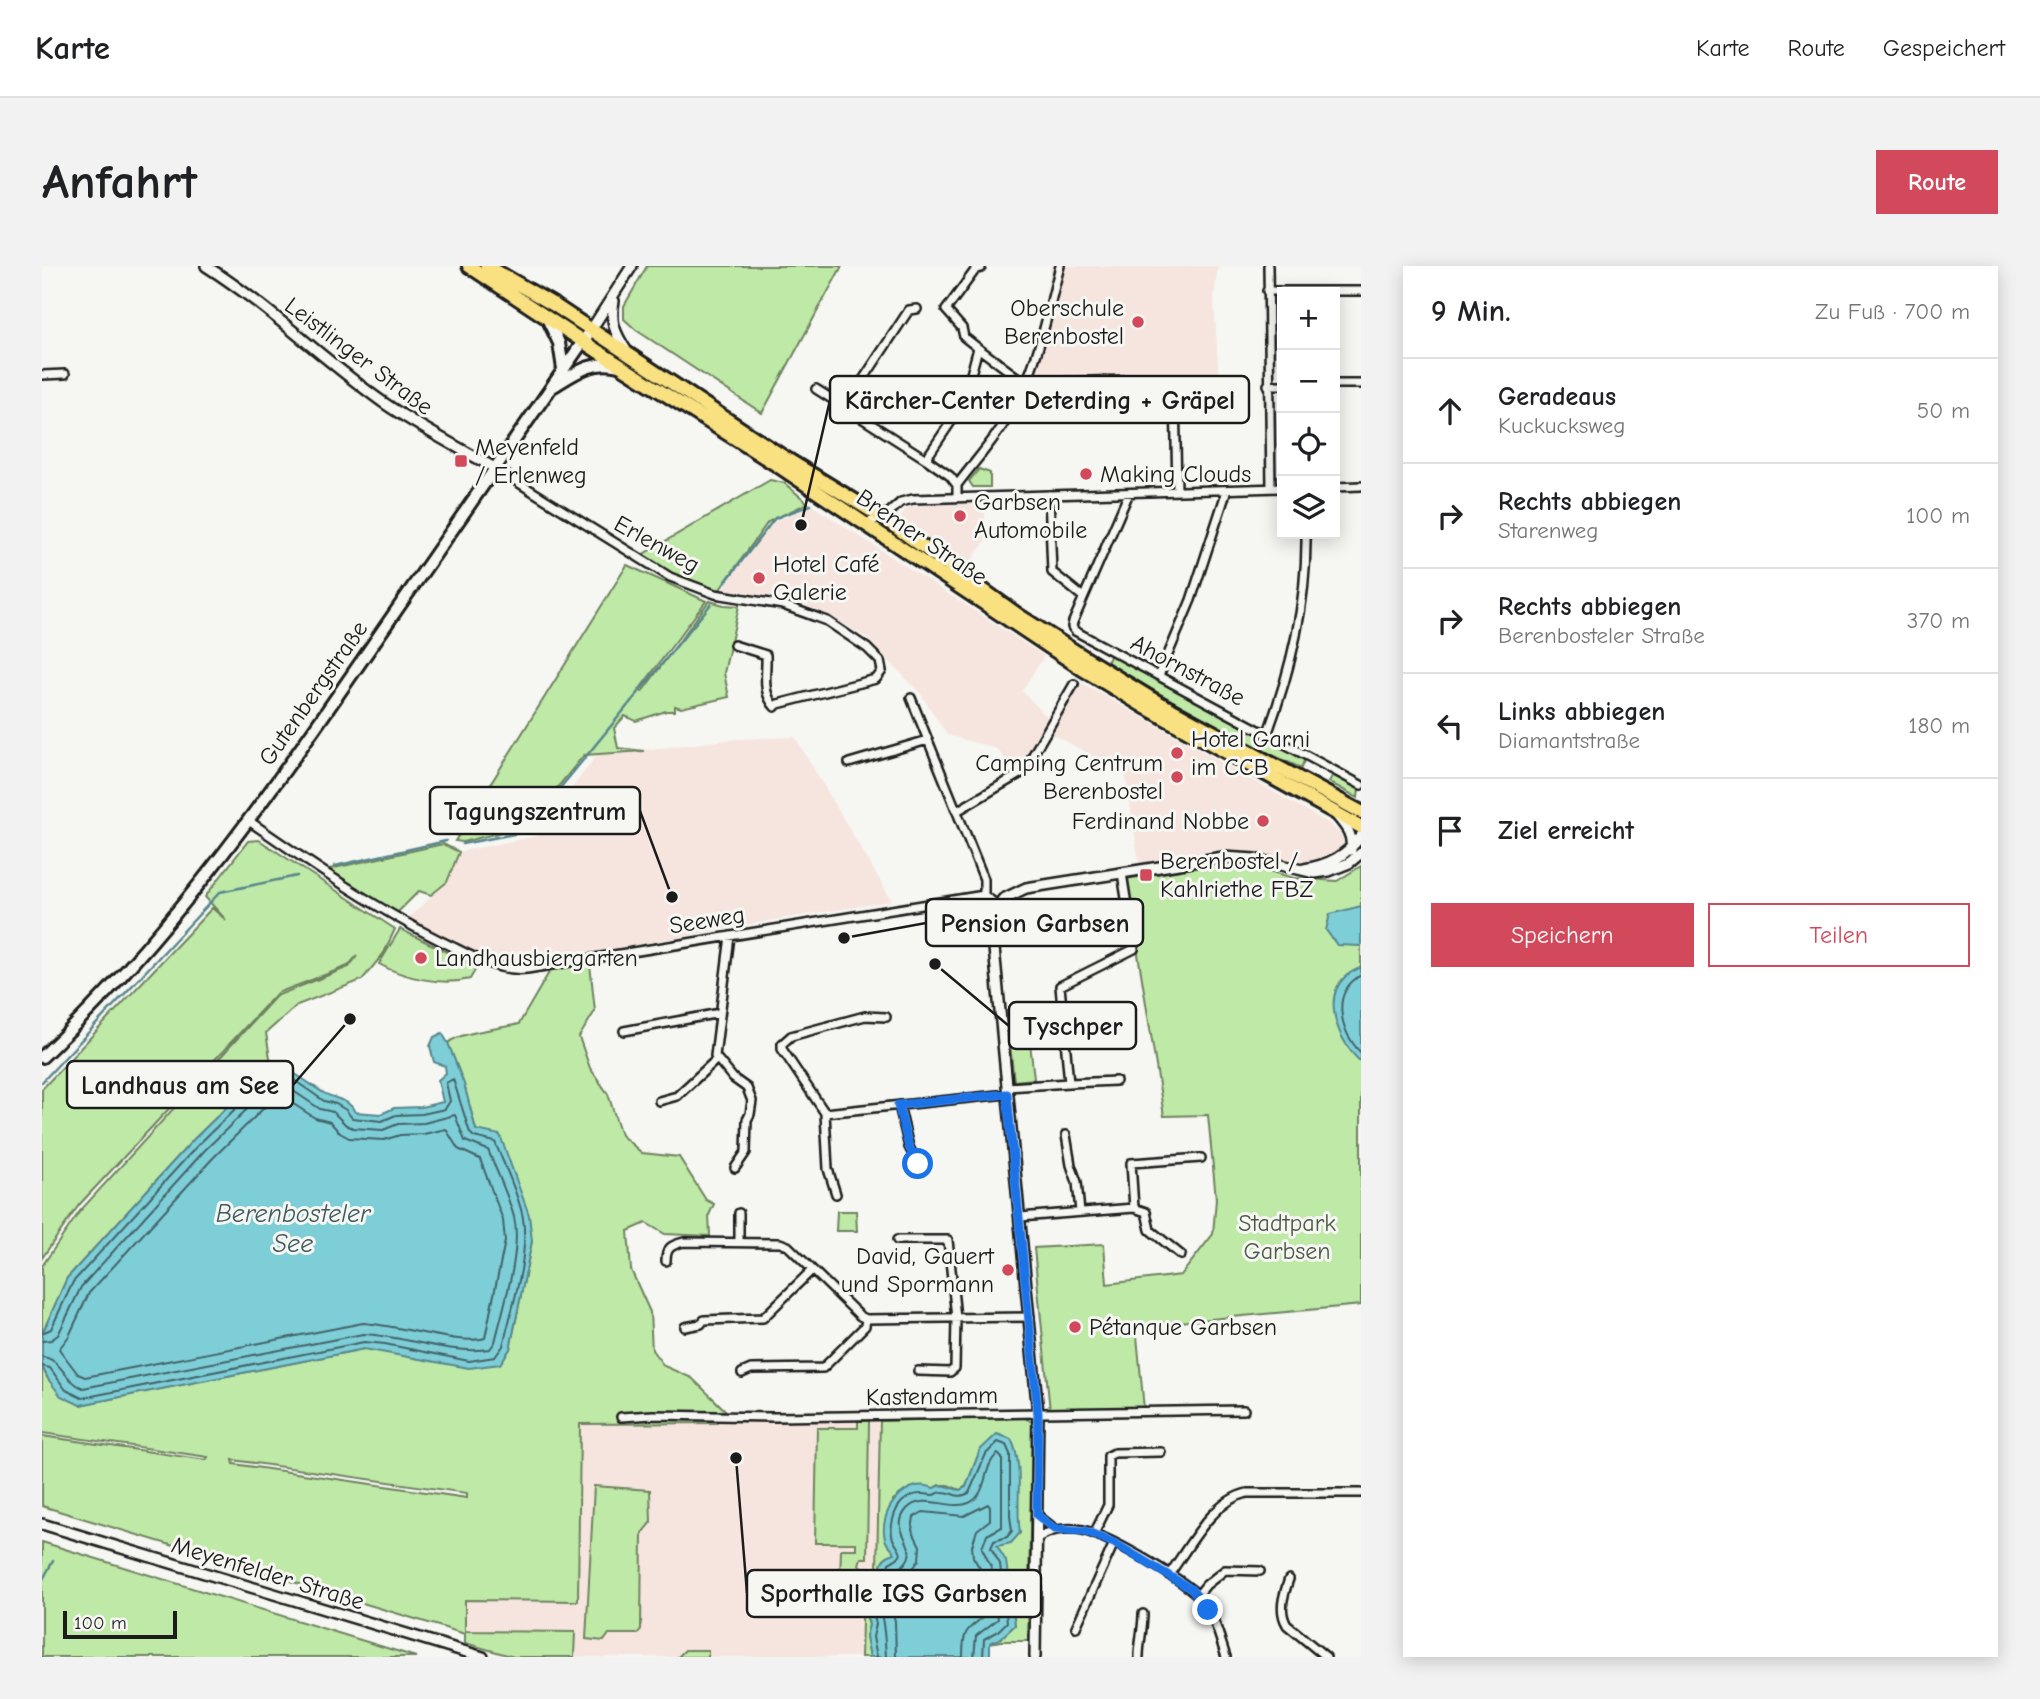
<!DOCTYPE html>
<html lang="de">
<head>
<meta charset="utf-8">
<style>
  :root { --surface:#fff; --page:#f2f2f2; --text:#202124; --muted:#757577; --line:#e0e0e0; --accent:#d1495b }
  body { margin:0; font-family:"Comic Neue",sans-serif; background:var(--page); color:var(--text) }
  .controls { position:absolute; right:21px; top:21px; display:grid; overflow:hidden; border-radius:0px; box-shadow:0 4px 18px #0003 }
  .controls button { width:63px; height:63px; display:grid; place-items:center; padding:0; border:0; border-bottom:2px solid var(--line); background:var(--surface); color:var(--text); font:35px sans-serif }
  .scale { position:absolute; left:21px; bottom:18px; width:114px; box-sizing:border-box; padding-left:7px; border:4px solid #1c1c1c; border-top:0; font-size:19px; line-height:24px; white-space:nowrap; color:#1c1c1c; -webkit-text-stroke:5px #f6f6f2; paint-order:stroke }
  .stop { position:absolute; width:21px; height:21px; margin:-16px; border:5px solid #1a73e8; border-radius:50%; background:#fff }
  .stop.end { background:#1a73e8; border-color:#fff; box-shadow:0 2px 7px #0008 }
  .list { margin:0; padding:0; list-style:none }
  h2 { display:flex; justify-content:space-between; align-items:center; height:91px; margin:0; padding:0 28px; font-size:30px }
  h2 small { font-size:23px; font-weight:400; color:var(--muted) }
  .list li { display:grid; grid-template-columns:46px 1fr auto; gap:21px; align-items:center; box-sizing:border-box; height:105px; padding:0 28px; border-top:2px solid var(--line) }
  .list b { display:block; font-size:26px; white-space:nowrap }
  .list p { margin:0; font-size:23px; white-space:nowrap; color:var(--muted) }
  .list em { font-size:23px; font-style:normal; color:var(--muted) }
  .actions { display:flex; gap:14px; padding:21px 28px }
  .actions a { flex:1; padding:16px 0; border:2px solid var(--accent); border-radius:0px; text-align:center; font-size:24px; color:var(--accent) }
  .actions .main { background:var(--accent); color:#fff }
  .icon { flex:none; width:38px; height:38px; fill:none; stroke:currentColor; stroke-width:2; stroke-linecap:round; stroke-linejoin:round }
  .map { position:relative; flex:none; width:1319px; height:1391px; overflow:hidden; border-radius:0px }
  header { display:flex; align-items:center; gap:42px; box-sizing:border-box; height:98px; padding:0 35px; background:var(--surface); border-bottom:2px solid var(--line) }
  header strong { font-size:33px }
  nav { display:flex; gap:38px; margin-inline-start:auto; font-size:24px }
  .intro { display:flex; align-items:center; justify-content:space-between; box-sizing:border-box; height:168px; padding:0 42px }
  h1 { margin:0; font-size:49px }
  .button { padding:18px 32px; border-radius:0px; background:var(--accent); color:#fff; font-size:24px; font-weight:700 }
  main { display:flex; gap:42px; padding:0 42px }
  aside { flex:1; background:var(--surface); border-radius:0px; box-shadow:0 4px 18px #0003 }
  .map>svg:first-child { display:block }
  .built { fill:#f6e5de }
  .green { fill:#bfe9a6; stroke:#6e8261; stroke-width:2; fill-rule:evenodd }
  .water { fill:#7eced8; stroke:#57878d; stroke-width:2 }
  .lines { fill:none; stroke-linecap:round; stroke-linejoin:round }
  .shore { stroke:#436367; stroke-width:2 }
  .stream { stroke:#57878d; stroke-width:2.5 }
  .minor-casing { stroke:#1c1c1c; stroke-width:12 }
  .tertiary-casing { stroke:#1c1c1c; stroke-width:14 }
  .secondary-casing { stroke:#1c1c1c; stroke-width:16 }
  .primary-casing { stroke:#1c1c1c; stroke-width:18 }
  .minor { stroke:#f6f6f2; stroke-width:7 }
  .tertiary { stroke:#f6f6f2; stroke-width:9 }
  .secondary { stroke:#f6f6f2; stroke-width:10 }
  .primary { stroke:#f9e181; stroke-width:12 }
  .route { stroke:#1a73e8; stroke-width:9 }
  .poi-dot { fill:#d1495b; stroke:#f6f6f2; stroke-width:2.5 }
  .labels { text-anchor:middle; stroke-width:6; stroke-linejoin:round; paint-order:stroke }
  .poi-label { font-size:24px; fill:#1c1c1c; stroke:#f6f6f2; text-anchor:start }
  .street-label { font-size:24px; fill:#1c1c1c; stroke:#f6f6f2 }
  .park-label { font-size:24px; fill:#4d5a45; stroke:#f6f6f2 }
  .water-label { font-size:26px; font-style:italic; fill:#3e5a5e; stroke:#f6f6f2 }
  .leader { fill:none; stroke:#1c1c1c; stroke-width:2.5 }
  .callout-dot { fill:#1c1c1c; stroke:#f6f6f2; stroke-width:2.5 }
  .callout { fill:#f6f6f2; stroke:#1c1c1c; stroke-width:2.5 }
  .callout-label { font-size:26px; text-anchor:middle; font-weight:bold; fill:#1c1c1c }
</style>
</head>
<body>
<header>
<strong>Karte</strong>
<nav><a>Karte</a><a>Route</a><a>Gespeichert</a></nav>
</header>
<div class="intro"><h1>Anfahrt</h1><a class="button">Route</a></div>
<main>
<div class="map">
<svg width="1319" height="1391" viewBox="0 0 1319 1391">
  <rect width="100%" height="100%" fill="#f6f6f2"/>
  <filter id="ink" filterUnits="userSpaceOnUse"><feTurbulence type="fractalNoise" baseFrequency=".0143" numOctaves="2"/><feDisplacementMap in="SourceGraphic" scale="14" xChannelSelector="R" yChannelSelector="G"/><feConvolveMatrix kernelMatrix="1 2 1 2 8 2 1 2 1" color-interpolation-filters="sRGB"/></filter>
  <g filter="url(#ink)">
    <!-- built -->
    <path class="built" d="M1009,0H1176L1172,32L1177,117L976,123L998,63Z
      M943,237V276L925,300L859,252L863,243L870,240Z
      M771,240L1002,390L980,425L1008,454L972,504L955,483L905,469L879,428L825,372L790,351L749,333L682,323L702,286L733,255Z
      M1038,416L1288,558L1306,575L1293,589L1277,595H1242L1174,584L1097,597L1083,507L1010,468Z
      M753,471L850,635L720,656L486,699L466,698L441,692L364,654L405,616L417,586L494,570L555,489L695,473Z
      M838,1155L835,1302L821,1321L819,1391H472L423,1377L426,1159Z"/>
    <!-- green -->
    <path class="green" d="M605,0H800L720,147L594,64L582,53V40Z
      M937,203L948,207V221H931L927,215Z
      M728,214L742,217L766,237L726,256L676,326L636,311L598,290Z
      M585,299L664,335L597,424L600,426L667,335L682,339L697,340L682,407L687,431L639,442L633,440V445H624L594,455L583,450L572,462L576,482L602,485L542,489L484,560L421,576L413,575Z
      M1069,388L1263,493L1259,502L1215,482L1081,407L1065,397Z
      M1291,508L1317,522L1316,532L1287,516Z
      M217,574L353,663L342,687L320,714L255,739L224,767L229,798L152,873L25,1012L0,1068V1000L38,945L234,730L307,701L315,690L306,700L235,727L37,939L0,992V823L170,642L184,654L163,631L206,575Z
      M401,578L417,586L405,616L389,629L377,625L354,648L283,604Z
      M1188,598L1209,600L1252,612L1295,615L1319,600V1039L1094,1060L1102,1143L1008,1145L992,982L1062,978L1065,1018L1139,1009L1171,968L1174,933L1166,849L1122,850L1084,613L1163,600Z
      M358,663L435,701L428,713C400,720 362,712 337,698Z
      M548,698L553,745L537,771L548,802L566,828L579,869L600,887L637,891L664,934L672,938L667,949L668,970L623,968L604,957L586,965L589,1004L608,1046L610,1084L622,1100L650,1112L683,1144L674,1157L538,1158L536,1335L423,1334V1365L533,1366L532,1391H472L423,1377V1368L0,1240V1170L164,1194L166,1191L0,1167V1100L6,1113L38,1139L322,1083H468L490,975L434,864L422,819L406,777C417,766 461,762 477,758L509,703ZM191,1194L425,1227V1232L192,1198Z
      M988,776L992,813L972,815L968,778Z
      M795,945H814L815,965H794Z
      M981,1151L990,1156L986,1375H959L947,1377L959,1372L973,1359L969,1336L955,1280L978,1267L975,1250L938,1184L924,1220L918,1224L906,1219H897L892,1222H868L851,1234L853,1287C835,1292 842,1301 838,1315C835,1324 827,1334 822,1342L827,1359L824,1370L828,1391H819L821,1321L835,1302L838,1155Z
      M816,1155H827L825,1292H819L817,1299L821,1302L812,1314L798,1312L799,1283H814V1277H773L775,1162H816Z
      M552,1220L608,1224L609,1256L600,1267L599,1364L596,1368H567L562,1375L544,1373Z
      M0,1276L374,1391H0Z
      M643,1384H666V1391H636Z"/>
    <!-- water -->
    <path class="water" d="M1319,640V680L1295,679L1284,664L1288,648Z
      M1319,701V796C1298,778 1278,733 1304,710C1308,706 1314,704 1319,701Z
      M400,767L406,777L422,818L434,864L458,869L487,949L490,975L468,1083L458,1098L427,1102L322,1083L38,1139L19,1130L6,1113L0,1100V1068L25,1012L152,873L229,798C250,803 264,816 282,827C294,834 306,832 313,846L339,848L352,842L379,841L401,836L396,814L404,807L403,800L392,796L388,780L392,771Z
      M955,1168L969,1173C983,1201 973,1237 978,1267L969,1277L955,1280L964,1295L973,1359L959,1372L948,1377V1391H828L824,1370L827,1359L821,1335L823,1329L838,1315C839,1300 836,1292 853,1287C850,1283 844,1278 843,1273C836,1245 863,1210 892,1222C902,1216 908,1223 918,1224L924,1221L938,1184Z"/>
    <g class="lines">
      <!-- shore -->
      <path class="shore" d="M1319,709C1288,727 1298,765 1319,787
        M236,828L273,852L288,856L298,867L307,872L342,874L358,869L382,868L404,863L416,883L438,893L461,954L463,975L443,1072C420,1080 352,1058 321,1057L43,1111L36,1108L17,1083L27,1070L47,1027L171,892Z
        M0,1067L9,1063L31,1016L157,878L231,806L249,812L282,835L294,838L304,844L310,852L340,855L354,849L380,848L403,843L408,835L404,817L411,813L428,867L432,871L453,876C462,899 477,929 481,952C487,992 470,1041 461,1080L453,1091L427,1095L343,1078L322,1076L40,1132L24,1124L8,1102L0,1100
        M0,1075L9,1074L16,1069L39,1021L163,884L233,816L244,820L278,843L291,846L304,859L311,862L341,864L356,858L382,857L413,849L423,875L446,884C455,906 466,929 472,951C480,984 461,1042 453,1076L448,1083C406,1089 364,1070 321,1068L41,1122C21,1114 19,1092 0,1091
        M835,1391L831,1371L834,1358L828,1336L844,1318L847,1297C866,1287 858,1288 851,1273C847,1262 852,1244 860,1236C870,1227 878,1227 890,1229C894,1229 897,1226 901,1226C913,1226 913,1234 927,1227L944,1188L956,1176L964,1179L968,1188V1250L970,1265L965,1271L952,1275L949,1282L958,1298L965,1356L955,1366L942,1373L941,1391
        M844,1391C843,1372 842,1356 837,1338L852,1321L855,1304C888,1282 843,1268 865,1243C881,1226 909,1245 927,1237C947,1228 940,1199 956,1188L960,1192V1261L945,1269L940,1282L949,1301L956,1353L934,1370L932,1391
        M854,1391L853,1355L849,1341L860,1328L865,1311L877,1294L878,1280L870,1264L872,1251L881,1246L922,1250L946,1238L948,1241V1254L935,1264L930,1280L931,1291L939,1304L945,1348C925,1365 921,1361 921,1391"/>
      <!-- stream -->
      <path class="stream" d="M682,318L733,252L769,239
        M420,578L487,565L505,538L669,338
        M293,600L404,575
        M0,816L178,626L255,610
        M0,1315L11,1295"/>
      <!-- minor casing -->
      <g class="minor-casing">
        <path id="minor" d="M1226,0L1229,222
          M1225,25H1319
          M936,82L922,71L920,62L904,44L934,3L939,2
          M0,109L23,108
          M983,117L1118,113L1130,117L1133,128L1135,225
          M1293,118H1319
          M1226,119H1240
          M774,123L884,193L908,210L915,219
          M803,141L867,44L875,43
          M884,193L921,138L936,82L983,117
          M453,202L628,311L673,328L741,339L785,355L825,382L838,395L840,405L834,413L736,438L733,441C719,426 725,407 724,389L692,379
          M1293,221L1319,220
          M1087,227L1031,356L1030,361L1033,365L1319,519
          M1007,229L1010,306L1041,331
          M915,231V219C933,195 955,171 970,145C996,100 1005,49 1018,0
          M822,257L841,252L859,236L871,233L1240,222
          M1117,410L1149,334L1185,224
          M869,432L942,613V629
          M1225,469C1249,403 1265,338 1264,268
          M807,497L886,474
          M915,545L981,506L1032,418
          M207,555C272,600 337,645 409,680C433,691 456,706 485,703L942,629L955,639
          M688,670L673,790L691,812L705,822L710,835L708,848L705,854L704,886L693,902
          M582,765L678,747
          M1027,817L1074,815
          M965,821L1027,817L1018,720L1092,683L1080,607
          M617,835L635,830L675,793
          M857,839L867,881L876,898
          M783,847L965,828
          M1024,869L1029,899L1035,916L1038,946
          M794,928L786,903L783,847L740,783V778L749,770L823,750L844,751
          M1092,942L1089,897L1159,892
          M697,947V976
          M978,951L1092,942L1104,946L1108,964L1139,989
          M855,974H906L914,1052L913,1102L908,1106L876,1105
          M624,995C624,982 629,979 642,976L738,977L746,980L818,1050L824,1053L988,1051
          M643,1061L659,1058L662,1054L721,1052L770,1004
          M700,1107L709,1103L781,1102L823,1060L824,1053
          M579,1151L611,1149L734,1151L1202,1144
          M995,1249L1013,1263
          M1052,1268L1066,1239V1190L1072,1187L1119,1186
          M994,1273C1008,1264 1018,1262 1035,1263C1059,1265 1148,1316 1162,1336C1173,1352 1178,1373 1184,1391
          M1127,1309C1147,1281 1170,1235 1205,1227H1319
          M1247,1313C1242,1328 1236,1344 1245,1359L1284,1391
          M1156,1329L1164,1319L1183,1304L1218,1305
          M1034,1361L1072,1277
          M1097,1391C1097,1377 1101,1363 1101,1348"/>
      </g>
      <!-- tertiary casing -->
      <g class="tertiary-casing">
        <path id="tertiary" d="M164,0C227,40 281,94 342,137C377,161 415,181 453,202
          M572,35C568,56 573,67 584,84
          M549,64L590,0
          M1295,550C1305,562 1311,569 1309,584
          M1262,603C1287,599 1304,590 1319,570
          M0,1258L441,1391
          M993,1391L996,1148L949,650L961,633L984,622L1181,591L1213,593L1273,607L1287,605L1307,597L1319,587"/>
      </g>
      <!-- secondary casing -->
      <g class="secondary-casing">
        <path id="secondary" d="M505,52L517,77L521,103
          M512,120C533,107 552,93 577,100
          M0,791C133,666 237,515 340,365C409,264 480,165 549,64"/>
      </g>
      <!-- primary casing -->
      <g class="primary-casing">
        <path id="primary" d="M427,0L557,86L738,201L1039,402L1105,442L1319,561
          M445,0L512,39L743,192L841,252L976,349L1045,393L1110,433L1319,546"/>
      </g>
      <!-- minor -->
      <use href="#minor" class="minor"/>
      <!-- tertiary -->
      <use href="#tertiary" class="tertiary"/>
      <!-- secondary -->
      <use href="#secondary" class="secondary"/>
      <!-- primary -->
      <use href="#primary" class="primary"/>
    </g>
  </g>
  <g class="lines" filter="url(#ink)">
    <!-- route -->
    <path class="route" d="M876,898L867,881L856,839L965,828L996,1148L995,1249L1013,1263L1043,1265L1072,1277L1149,1323L1166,1344"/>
  </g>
  <!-- markers -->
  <g class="poi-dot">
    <circle cx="1096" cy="56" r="7"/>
    <rect x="412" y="188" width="14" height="14" rx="3.5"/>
    <circle cx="1044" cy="208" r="7"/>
    <circle cx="918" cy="250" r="7"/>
    <circle cx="717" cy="312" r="7"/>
    <circle cx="1135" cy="487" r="7"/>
    <circle cx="1135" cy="511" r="7"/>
    <circle cx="1221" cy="555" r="7"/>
    <rect x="1097" y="602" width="14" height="14" rx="3.5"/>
    <circle cx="379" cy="692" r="7"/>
    <circle cx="966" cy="1004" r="7"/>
    <circle cx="1033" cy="1061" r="7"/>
  </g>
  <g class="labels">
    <!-- poi labels -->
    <g class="poi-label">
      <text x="1082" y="50" text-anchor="end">Oberschule<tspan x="1082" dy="28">Berenbostel</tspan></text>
      <text x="433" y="189">Meyenfeld<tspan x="433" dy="28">/ Erlenweg</tspan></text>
      <text x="1058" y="216">Making Clouds</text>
      <text x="932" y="244">Garbsen<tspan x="932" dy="28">Automobile</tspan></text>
      <text x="731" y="306">Hotel Café<tspan x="731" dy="28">Galerie</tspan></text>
      <text x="1149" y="481">Hotel Garni<tspan x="1149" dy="28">im CCB</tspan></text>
      <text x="1121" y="505" text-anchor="end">Camping Centrum<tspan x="1121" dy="28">Berenbostel</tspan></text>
      <text x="1207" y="563" text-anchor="end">Ferdinand Nobbe</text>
      <text x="1118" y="603">Berenbostel /<tspan x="1118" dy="28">Kahlriethe FBZ</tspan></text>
      <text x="393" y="700">Landhausbiergarten</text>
      <text x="952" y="998" text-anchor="end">David, Gauert<tspan x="952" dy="28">und Spormann</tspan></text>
      <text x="1047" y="1069">Pétanque Garbsen</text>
    </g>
    <!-- street labels -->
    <g class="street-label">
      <text transform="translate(317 90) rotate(37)" y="8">Leistlinger Straße</text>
      <text transform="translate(880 271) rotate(34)" y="8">Bremer Straße</text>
      <text transform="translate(615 278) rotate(29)" y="8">Erlenweg</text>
      <text transform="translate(1146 404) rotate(28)" y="8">Ahornstraße</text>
      <text transform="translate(271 427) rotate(-55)" y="8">Gutenbergstraße</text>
      <text transform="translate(665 654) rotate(-9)" y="8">Seeweg</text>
      <text transform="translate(890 1130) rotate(-1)" y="8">Kastendamm</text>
      <text transform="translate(226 1307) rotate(17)" y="8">Meyenfelder Straße</text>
    </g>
    <!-- park labels -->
    <g class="park-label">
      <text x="1245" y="965">Stadtpark<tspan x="1245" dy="28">Garbsen</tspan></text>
    </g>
    <!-- water labels -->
    <g class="water-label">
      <text x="251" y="956">Berenbosteler<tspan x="251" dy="30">See</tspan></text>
    </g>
  </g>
  <!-- callouts -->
  <path class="leader" d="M759 259L788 134M630 631L598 545M802 672L884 657M893 698L967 760M308 753L251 819M694 1192L705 1327"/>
  <g class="callout-dot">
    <circle cx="759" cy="259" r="7"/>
    <circle cx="630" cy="631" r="7"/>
    <circle cx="802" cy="672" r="7"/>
    <circle cx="893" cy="698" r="7"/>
    <circle cx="308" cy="753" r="7"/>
    <circle cx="694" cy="1192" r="7"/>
  </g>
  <g class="callout">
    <rect x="788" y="110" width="419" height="47" rx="7"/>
    <rect x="388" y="521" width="210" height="47" rx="7"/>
    <rect x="884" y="633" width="217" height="47" rx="7"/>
    <rect x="967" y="736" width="127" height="47" rx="7"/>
    <rect x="25" y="795" width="226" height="47" rx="7"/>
    <rect x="705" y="1304" width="294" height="47" rx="7"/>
  </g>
  <g class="callout-label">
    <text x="998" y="143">Kärcher-Center Deterding + Gräpel</text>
    <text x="493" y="554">Tagungszentrum</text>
    <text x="993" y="666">Pension Garbsen</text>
    <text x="1031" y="769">Tyschper</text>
    <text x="138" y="828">Landhaus am See</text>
    <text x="852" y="1336">Sporthalle IGS Garbsen</text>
  </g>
</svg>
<div class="controls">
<button>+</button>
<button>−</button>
<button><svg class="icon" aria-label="locate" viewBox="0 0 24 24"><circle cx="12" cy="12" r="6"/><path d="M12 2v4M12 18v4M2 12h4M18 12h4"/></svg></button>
<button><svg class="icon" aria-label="layers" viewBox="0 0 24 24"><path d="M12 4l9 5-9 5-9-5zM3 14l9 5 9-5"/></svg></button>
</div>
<div class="scale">100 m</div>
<div class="stop" style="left:876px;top:898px"></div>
<div class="stop end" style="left:1166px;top:1344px"></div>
</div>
<aside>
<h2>9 Min.<small>Zu Fuß · 700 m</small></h2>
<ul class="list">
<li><svg class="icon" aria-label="ahead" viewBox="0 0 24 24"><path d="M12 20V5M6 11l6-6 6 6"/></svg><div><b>Geradeaus</b><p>Kuckucksweg</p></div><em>50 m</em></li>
<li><svg class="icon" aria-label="right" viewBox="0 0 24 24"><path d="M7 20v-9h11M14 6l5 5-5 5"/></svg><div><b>Rechts abbiegen</b><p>Starenweg</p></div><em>100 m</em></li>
<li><svg class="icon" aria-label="right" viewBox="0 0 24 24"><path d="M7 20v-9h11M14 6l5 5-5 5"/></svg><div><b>Rechts abbiegen</b><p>Berenbosteler Straße</p></div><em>370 m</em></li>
<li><svg class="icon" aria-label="left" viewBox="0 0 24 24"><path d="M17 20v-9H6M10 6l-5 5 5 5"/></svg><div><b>Links abbiegen</b><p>Diamantstraße</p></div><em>180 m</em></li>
<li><svg class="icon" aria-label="arrive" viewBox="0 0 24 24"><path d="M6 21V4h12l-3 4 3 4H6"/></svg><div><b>Ziel erreicht</b></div></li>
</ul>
<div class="actions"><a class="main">Speichern</a><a>Teilen</a></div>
</aside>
</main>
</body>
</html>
